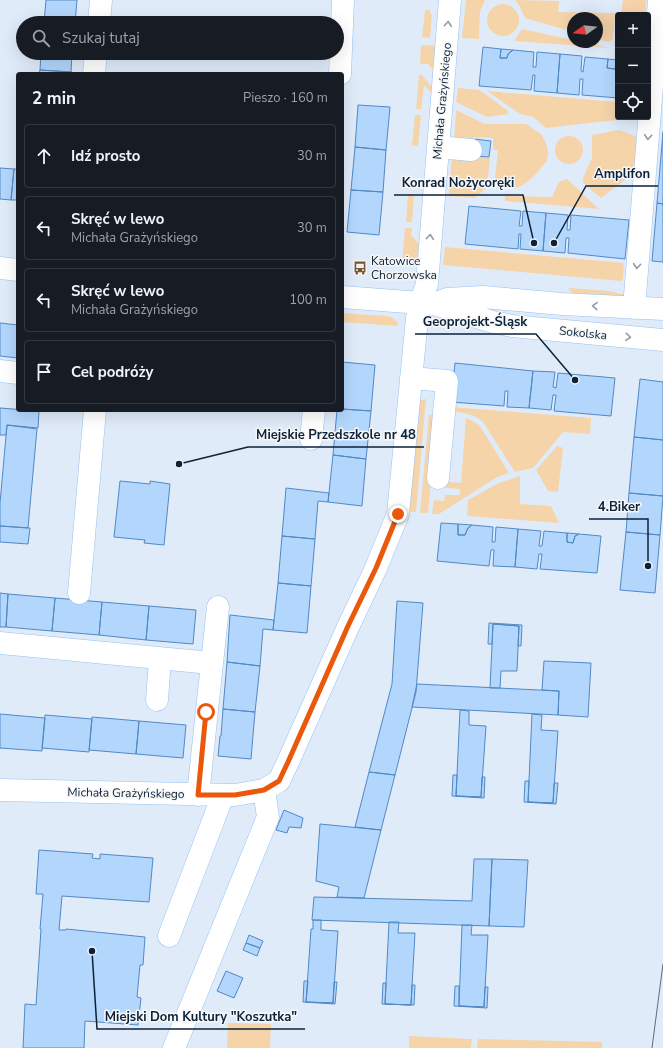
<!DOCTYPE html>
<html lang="pl">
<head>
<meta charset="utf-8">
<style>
  :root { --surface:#171b24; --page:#242831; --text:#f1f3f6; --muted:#9ea1a6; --line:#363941 }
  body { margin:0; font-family:"Nunito Sans",sans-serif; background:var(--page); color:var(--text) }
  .controls { position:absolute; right:12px; top:12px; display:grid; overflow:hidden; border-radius:4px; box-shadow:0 4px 16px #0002 }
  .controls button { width:36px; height:36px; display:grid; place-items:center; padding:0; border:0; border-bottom:1px solid var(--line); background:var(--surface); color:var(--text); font:20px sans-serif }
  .compass { position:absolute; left:567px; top:12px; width:36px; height:36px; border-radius:50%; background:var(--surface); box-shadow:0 4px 16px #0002; rotate:255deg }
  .stop { position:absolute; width:12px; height:12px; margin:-9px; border:3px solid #ea580c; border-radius:50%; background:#fff }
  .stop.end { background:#ea580c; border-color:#fff; box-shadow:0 1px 4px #0008 }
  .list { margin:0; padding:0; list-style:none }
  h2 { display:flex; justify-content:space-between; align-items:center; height:52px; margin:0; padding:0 16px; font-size:17px }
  h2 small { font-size:13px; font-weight:400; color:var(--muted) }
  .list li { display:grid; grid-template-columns:26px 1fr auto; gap:12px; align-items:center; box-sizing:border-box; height:64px; margin:0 8px 8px; padding:0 8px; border:1px solid var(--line); border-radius:4px }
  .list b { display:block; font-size:15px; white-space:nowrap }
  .list p { margin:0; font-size:13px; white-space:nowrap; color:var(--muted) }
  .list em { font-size:13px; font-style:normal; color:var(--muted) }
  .icon { flex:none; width:22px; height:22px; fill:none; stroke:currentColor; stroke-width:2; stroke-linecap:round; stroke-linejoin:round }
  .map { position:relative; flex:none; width:663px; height:1048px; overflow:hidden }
  .search { position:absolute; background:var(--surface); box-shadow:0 4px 16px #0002; left:16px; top:16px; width:328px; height:44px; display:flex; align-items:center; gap:10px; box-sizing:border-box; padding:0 14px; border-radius:22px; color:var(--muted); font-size:15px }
  .panel { position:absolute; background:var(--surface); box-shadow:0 4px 16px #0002; left:16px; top:72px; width:328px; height:340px; border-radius:4px }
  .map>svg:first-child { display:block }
  .green { fill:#f6d4aa }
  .building { fill:#b3d6fc; stroke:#5189c5 }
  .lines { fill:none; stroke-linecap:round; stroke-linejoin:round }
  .minor-casing { stroke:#94c1f4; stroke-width:23 }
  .minor { stroke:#fff; stroke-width:22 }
  .tram { stroke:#596c80; stroke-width:1 }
  .oneway { stroke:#919ca6 }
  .route { stroke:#ea580c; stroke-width:5 }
  .labels { text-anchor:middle; stroke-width:3; stroke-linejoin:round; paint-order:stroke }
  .street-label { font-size:12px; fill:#0b223a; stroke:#f7f7f7 }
  .poi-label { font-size:12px; fill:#0b223a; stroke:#f7f7f7; text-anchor:start }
  .leader { fill:none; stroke:#0b223a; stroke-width:1.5 }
  .callout-dot { fill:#0b223a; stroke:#f7f7f7; stroke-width:1.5 }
  .callout-label { font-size:13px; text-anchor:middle; font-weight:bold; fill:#0b223a; stroke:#f7f7f7; stroke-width:3; stroke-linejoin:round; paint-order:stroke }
</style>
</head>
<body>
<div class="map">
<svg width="663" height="1048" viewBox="0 0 663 1048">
  <rect width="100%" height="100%" fill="#e0ebf9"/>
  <!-- green -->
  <path class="green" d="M466,0H485L480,12L479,39L462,38Z
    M515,0L559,1L558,12L615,13L613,39L609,42L597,39V18H573V32L525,18L519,5Z
    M623,0H646L645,15H621Z
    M487 20a16 16 0 1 1 32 0a16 16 0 1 1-32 0Z
    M425,10H430V13L432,14L430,38L422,37Z
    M522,29L573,40V42H581L610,48L514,41Z
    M421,45L439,46L437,75L428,64H420Z
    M419,75H422L437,94L435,97L425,86H424L421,109H416Z
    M458,88L480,90L508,111V114L487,117L456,102Z
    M487,91L617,102V120L546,128L533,117L520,114Z
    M456,110L485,124H526L541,134L546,143L548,152L547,161C538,171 526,188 513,188C507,189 502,186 497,184L495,178L498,150H493V138L474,137V142L454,140Z
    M415,115H421L418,146L412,145Z
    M619,130L640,138L637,171L601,198L583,183V178L592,158V135Z
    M555 150a14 14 0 1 1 28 0a14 14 0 1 1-28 0Z
    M452,154L490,158L487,187L475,198L449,196Z
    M567,179L599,209L505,201V196L552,197L559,182Z
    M408,194H414L412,222H406Z
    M405,228H412L411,236L413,237L422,247L421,263L402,262Z
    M445,247L624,263L623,279L621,281L443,265Z
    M568,288L609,291L626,295L623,298L575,296Z
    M342,313L387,316L393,318L398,323L397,326L342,322Z
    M426,399L416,512H409L417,405L421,400Z
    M451,407L591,418L590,434L563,432L533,468L515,472L483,422C472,413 464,413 450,411Z
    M429,415H437L428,513H420Z
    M466,418L478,424L485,434L509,473L497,477L439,514H432L434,500L444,501L445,495H460V489L439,487L440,481L461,483Z
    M557,446L563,448L558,492L548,491L536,470Z
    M520,476V504L551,506L559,523L467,516L468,500L499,483Z
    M228,1023L271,1024L270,1048H227Z
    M409,1036L472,1039L471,1048H409Z
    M478,1039L602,1042V1048H477Z"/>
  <!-- building -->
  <path class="building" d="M46,0H77L75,23L44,22Z
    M483,47L501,49L500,58H507L508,54L513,50L534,52L533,67H536L537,52L560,54L557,93L534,91L535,75H533L531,90L479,86Z
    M501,49L513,50L508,54L507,58H500Z
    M41,53H72L71,72L40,70Z
    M560,54L582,56L581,71L583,72L585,57L608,59L607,68L615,69L618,62V98L582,95L583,79H580L579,95L557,93Z
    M608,59L618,60V62L615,69L607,68Z
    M40,70L72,72V74H39Z
    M358,105L390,107L386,150L355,147Z
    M663,132V204L657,203Z
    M475,139L491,141L489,157L473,156Z
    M355,147L386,150L383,192L351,190Z
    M0,168L14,169L11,200L0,199Z
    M14,169H18V200H11Z
    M351,190L383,192L379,235L347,232Z
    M657,203L663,204V262L652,261Z
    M469,206L521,211L519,226H522L523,211L546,213L543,251L520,249L521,234H519L518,249L465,244Z
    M546,213L568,215L567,230H570L571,215L629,220L625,259L568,253L569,238H566L565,253L543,251Z
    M0,323L18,325V358L0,356Z
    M342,362L375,365L371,411L342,409Z
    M455,363L533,371L529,408L507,407L508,391H505L504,406L451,402Z
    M533,371L555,372L553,387L556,388L558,373L615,378L611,416L554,411L556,395H553L551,410L529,408Z
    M640,379L663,382V440L634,437Z
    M0,408L39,411L38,428L7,425L6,435H0Z
    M342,409L371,411L366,459L333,455L337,410H342Z
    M7,425L37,429L28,528L0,526V503Z
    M634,437L663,440V496L629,493Z
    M333,455L366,459L362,506L328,502Z
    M120,481L150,484V481L170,484L164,545L144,543L145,540L114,537Z
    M286,488L329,493L328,502L318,501L315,539L282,536Z
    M629,493L663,496L660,535L626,532Z
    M441,523L458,524V535H465L468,528L472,525L493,527L492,542H495L496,527L518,529L515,567L493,566L494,550H491L489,566L437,561Z
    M458,524L472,525L468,528L465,535H458Z
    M0,526L30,528L28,544L0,542Z
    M518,529L541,531L539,546H542L544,531L567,533V542L573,543L575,536L579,534L601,536L597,573L540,569L542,554H539L537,569L515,567Z
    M626,532L660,535L655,593L620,590Z
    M567,533L579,534L575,536L573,543L567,542Z
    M282,536L315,539L311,586L278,583Z
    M278,583L311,586L307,633L273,630Z
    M0,593L8,594L6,627H0Z
    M8,594L55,598L52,631L6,627Z
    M55,598L102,602L99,635L52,631Z
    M397,601L423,603L416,692L395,775L369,772L392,684Z
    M102,602L149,606L146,640L99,635Z
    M149,606L196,610L193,644L146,640Z
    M230,615L274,620L273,630L263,629L260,666L227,662Z
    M489,623L522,625L521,646H518L519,626L493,624L492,644H488Z
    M493,624L519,626L517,671H501L500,688H490Z
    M544,661L591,663L588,717L558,715L559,691L542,690Z
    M227,662L260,666L255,712L223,709Z
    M417,684L559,691L558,715L412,707Z
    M223,709L255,712L251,759L218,756L220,736H221Z
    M460,710L469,711V725L486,726L481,797L456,796Z
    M0,714L45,718L42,751L0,748Z
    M532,714L542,715L541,730L558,731L553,803L528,802Z
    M45,715L92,719L89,752L42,748Z
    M92,717L139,721L136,754L89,750Z
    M139,721L186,725L183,758L136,754Z
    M369,772L395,775L381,830L355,827Z
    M453,775H457L456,796L481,797L482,777H485L484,798L452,796Z
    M525,781H529L528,802L553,803L554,783H558L556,804L524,802Z
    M284,810L303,818L301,828L289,827L287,833L276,830Z
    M320,824L381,830L364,898L337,897L339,887L316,881Z
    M39,850L93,854L92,858L100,859V854L153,858L149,902L62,896L59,930H66V929L145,937L143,965H140L137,997L141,998L138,1025L85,1021L84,1048H23L25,1004L36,1005L41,929H40L43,894H36Z
    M474,859H492L489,926L312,920L314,897L472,901Z
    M492,859L528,860L524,927L489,926Z
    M313,920H321V930L338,931L333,1003L306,1002L311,929H313Z
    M389,922H399L398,933H415L411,1005L385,1004Z
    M462,925H472L471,935H488L484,1007L459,1006Z
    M249,935L263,941L260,948L246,943Z
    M246,943L260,948L257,956L243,950Z
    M226,971L243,978L234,998L217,991Z
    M304,981H308L306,1002L333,1003L334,982H337L335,1004L303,1002Z
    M383,983H386L385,1004L411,1005L412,985H415L414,1005L382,1004Z
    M455,986H459V1006L484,1007L485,987H488L487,1008L454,1006Z"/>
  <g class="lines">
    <!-- minor casing -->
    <g class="minor-casing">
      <path id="minor" d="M99,23L101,0
        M94,74L96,53
        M340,74L343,0
        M438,147L471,150
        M0,268L18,270
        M342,297L434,304L493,322L512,326L663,340
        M439,302L447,299L483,297L562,304L663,309
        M634,308L659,0
        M0,371L18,373
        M411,378L447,381L438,478
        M311,439L314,410
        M79,593L95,410
        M0,643L211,663
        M157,700L160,659
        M0,790L235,795L264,790L279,781L288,762L348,627L376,568L398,514L417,318L420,303L427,284L450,0
        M198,795L218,607
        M169,936L223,795
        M174,1048L268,817L264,790"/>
    </g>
    <!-- minor -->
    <use href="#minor" class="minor"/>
    <!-- tram -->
    <path class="tram" d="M652,1048L663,964"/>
  </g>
  <!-- one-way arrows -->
  <defs><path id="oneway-chevron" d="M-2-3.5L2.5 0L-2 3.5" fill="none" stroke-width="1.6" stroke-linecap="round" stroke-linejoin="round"/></defs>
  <g class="oneway">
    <use href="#oneway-chevron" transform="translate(448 24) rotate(-85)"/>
    <use href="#oneway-chevron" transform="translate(648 137) rotate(95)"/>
    <use href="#oneway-chevron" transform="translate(430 237) rotate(-85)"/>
    <use href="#oneway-chevron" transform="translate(637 266) rotate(95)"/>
    <use href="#oneway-chevron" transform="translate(595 306) rotate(-177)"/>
    <use href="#oneway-chevron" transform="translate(628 337) rotate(5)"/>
  </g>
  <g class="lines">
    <!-- route -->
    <path class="route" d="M206,712L198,795H235L264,790L279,781L288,762L348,626L376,568L398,514"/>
  </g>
  <!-- icons -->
  <defs>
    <g id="bus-bare" transform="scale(1.08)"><path d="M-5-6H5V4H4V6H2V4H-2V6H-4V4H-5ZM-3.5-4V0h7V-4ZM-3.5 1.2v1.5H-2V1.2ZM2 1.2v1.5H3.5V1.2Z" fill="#77572d" stroke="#f7f7f7" stroke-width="2.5" paint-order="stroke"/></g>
  </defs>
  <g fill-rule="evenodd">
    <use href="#bus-bare" x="360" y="268"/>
  </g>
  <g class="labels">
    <!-- street labels -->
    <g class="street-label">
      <text transform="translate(442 101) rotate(-85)" y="4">Michała Grażyńskiego</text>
      <text transform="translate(583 333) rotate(6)" y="4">Sokolska</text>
      <text transform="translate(126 793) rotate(1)" y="4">Michała Grażyńskiego</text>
    </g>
    <!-- poi labels -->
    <g class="poi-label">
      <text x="371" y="265">Katowice<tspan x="371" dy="14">Chorzowska</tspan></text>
    </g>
  </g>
  <!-- callouts -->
  <path class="leader" d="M554 243L586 186H658M534 243L523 195H394M575 380L536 334H415M179 464L248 447H424M648 566L648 519H589M92 951L97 1029H305"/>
  <g class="callout-dot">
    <circle cx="554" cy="243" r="4"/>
    <circle cx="534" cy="243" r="4"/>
    <circle cx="575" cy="380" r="4"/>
    <circle cx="179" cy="464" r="4"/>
    <circle cx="648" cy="566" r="4"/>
    <circle cx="92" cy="951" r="4"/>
  </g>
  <g class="callout-label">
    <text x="622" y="178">Amplifon</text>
    <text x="458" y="187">Konrad Nożycoręki</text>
    <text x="475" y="326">Geoprojekt-Śląsk</text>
    <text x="336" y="439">Miejskie Przedszkole nr 48</text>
    <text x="619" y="511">4.Biker</text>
    <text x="201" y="1021">Miejski Dom Kultury "Koszutka"</text>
  </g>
</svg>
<div class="controls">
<button>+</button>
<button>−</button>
<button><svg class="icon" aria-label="locate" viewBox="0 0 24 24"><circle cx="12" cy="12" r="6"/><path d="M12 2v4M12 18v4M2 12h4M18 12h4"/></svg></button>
</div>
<svg class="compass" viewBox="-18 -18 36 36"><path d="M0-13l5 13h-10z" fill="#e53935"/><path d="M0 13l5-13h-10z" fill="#9ea1a6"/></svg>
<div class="stop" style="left:206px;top:712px"></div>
<div class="stop end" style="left:398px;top:514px"></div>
<div class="search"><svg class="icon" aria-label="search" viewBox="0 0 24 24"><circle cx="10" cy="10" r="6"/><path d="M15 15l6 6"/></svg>Szukaj tutaj</div>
<section class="panel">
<h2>2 min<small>Pieszo · 160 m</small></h2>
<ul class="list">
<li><svg class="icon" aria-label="ahead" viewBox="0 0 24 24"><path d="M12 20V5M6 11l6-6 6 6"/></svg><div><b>Idź prosto</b></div><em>30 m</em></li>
<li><svg class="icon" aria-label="left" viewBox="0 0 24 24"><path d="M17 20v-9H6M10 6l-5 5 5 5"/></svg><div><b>Skręć w lewo</b><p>Michała Grażyńskiego</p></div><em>30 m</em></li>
<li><svg class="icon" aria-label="left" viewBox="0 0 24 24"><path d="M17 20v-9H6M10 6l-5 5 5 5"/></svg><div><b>Skręć w lewo</b><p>Michała Grażyńskiego</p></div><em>100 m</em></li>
<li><svg class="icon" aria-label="arrive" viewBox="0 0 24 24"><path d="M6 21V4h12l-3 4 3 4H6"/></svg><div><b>Cel podróży</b></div></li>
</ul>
</section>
</div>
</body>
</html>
